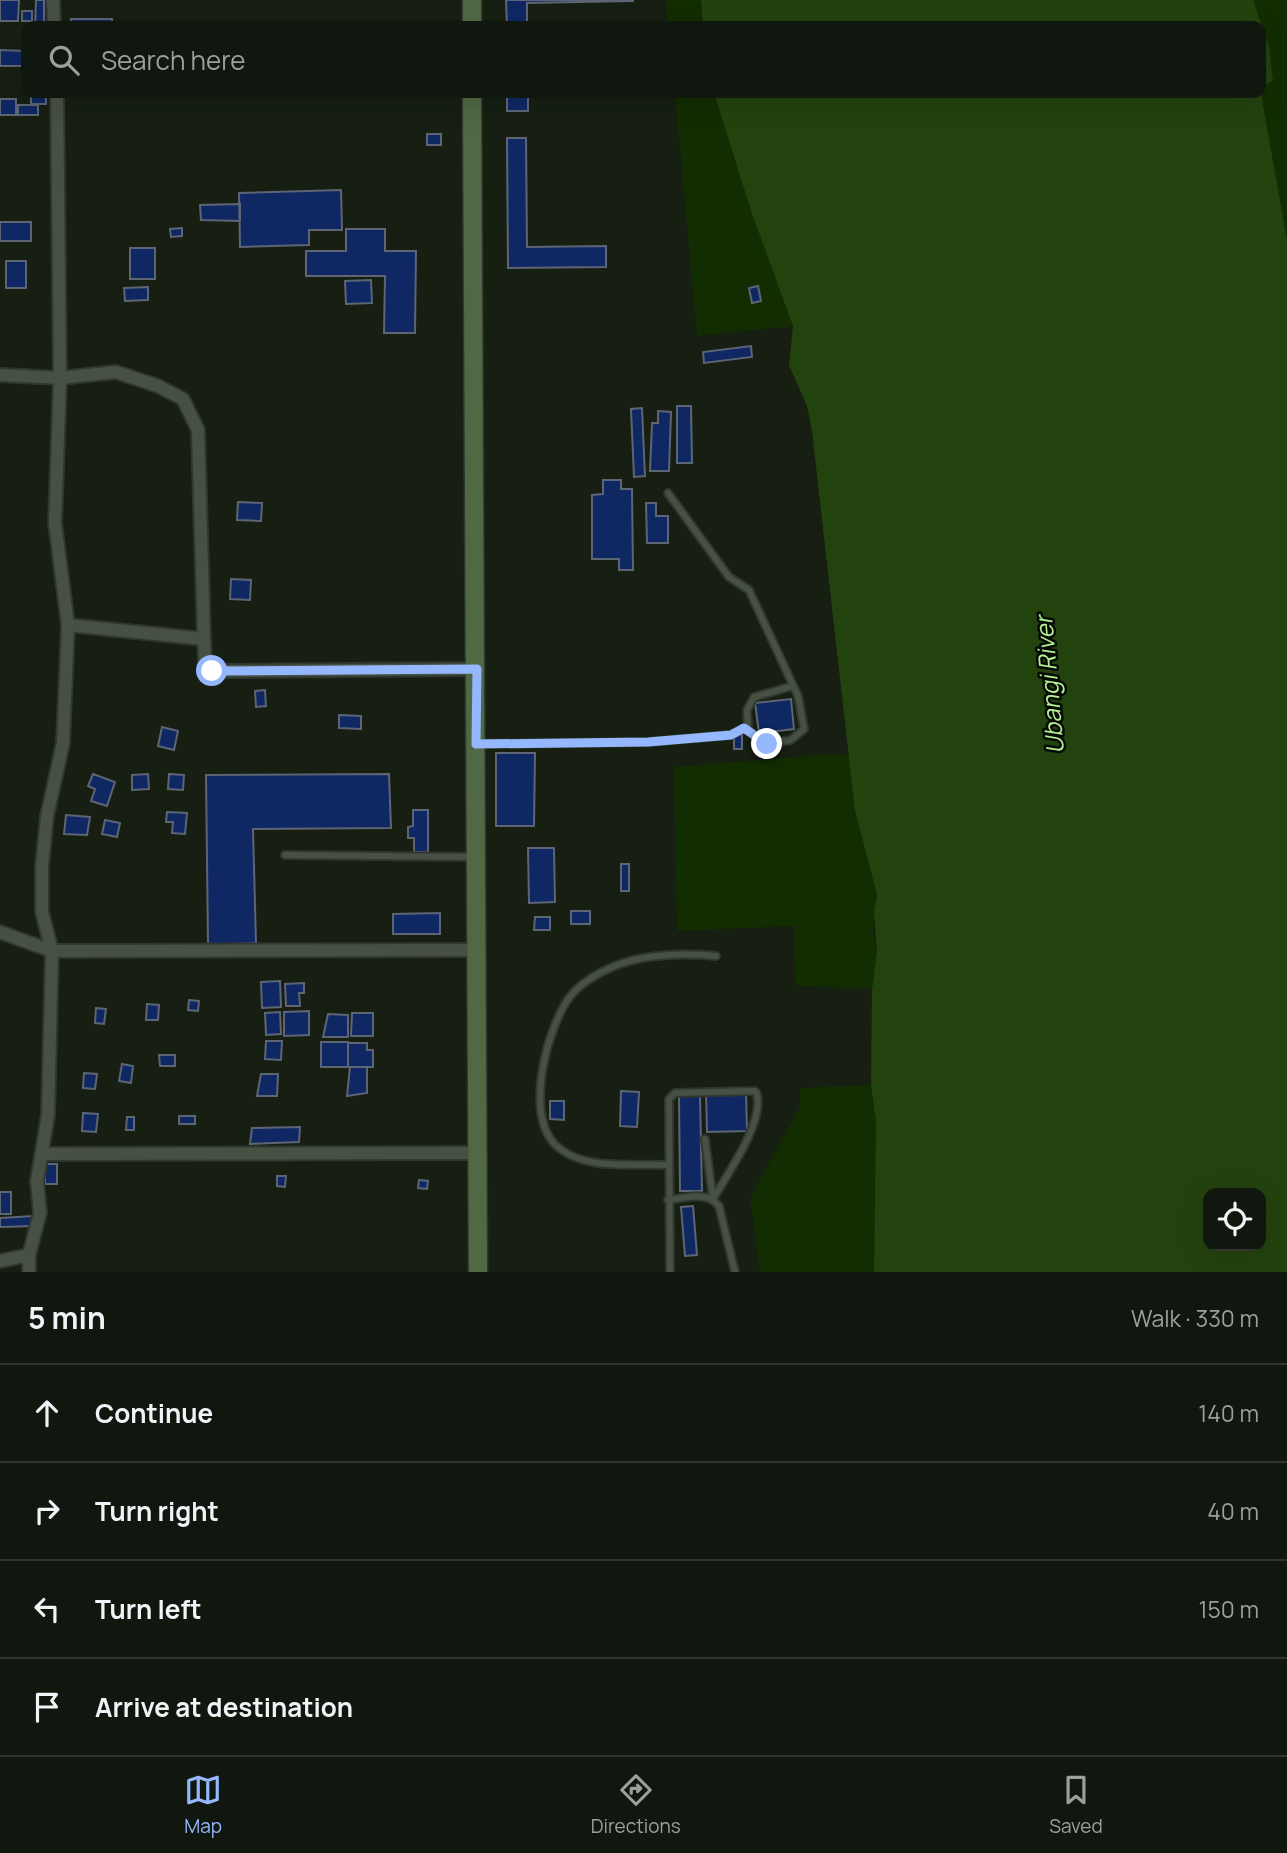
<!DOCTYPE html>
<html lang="en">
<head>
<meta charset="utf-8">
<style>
  :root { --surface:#10170e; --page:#192017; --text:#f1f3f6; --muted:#9c9f9e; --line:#30362e; --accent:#94b7fd }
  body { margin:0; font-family:Manrope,sans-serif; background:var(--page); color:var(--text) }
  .controls { position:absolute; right:21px; bottom:21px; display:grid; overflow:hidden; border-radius:14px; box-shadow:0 7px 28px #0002 }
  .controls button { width:63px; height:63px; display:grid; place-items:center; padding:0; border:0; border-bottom:2px solid var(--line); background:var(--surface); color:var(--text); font:35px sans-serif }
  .stop { position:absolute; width:21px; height:21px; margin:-16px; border:5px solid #94b7fd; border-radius:50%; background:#fff }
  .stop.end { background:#94b7fd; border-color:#fff; box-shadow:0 2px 7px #0008 }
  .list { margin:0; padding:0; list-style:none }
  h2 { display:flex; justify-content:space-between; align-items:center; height:91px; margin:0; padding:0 28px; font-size:30px }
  h2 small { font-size:23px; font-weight:400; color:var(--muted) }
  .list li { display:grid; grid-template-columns:46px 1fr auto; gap:21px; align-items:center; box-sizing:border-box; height:98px; padding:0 28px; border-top:2px solid var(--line) }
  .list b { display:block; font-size:26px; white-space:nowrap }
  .list em { font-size:23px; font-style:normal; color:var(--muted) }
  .icon { flex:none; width:38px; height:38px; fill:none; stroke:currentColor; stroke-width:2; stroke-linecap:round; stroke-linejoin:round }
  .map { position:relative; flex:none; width:1287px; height:1272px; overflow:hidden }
  .search { position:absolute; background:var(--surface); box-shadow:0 7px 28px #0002; left:21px; right:21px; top:21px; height:77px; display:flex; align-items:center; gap:18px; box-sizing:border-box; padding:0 24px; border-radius:14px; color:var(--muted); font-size:26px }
  .sheet { height:483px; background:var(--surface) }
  nav { display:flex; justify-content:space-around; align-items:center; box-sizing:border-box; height:98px; border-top:2px solid var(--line); background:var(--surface); font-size:19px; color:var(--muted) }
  nav a { display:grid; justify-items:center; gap:4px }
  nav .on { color:var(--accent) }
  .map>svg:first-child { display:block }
  .green { fill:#132d02 }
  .water { fill:#23430e; fill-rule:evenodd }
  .building { fill:#0f2864; stroke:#5d6575; stroke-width:2 }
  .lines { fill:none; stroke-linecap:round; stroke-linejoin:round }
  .lane-casing { stroke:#313730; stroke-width:10 }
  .street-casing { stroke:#313730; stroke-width:16 }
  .secondary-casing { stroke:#313730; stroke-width:21 }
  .lane { stroke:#475143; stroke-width:6 }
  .street { stroke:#475143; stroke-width:12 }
  .secondary { stroke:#506944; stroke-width:18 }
  .route { stroke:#94b7fd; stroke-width:9 }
  .labels { text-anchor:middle; stroke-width:5; stroke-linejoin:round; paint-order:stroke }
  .water-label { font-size:24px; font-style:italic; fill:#b4f393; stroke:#050804 }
</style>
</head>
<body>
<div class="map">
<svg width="1287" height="1272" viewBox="0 0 1287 1272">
  <rect width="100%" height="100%" fill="#161f12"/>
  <!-- green -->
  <path class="green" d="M666,0H701L703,26H668Z
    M1253,0H1287V240L1261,93V88L1273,80L1269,46Z
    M675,93H714L751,211L793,326L697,336Z
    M821,755H850L855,811L877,895L873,930L877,951L872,989L796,986L794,926L677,931L674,767Z
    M871,1085L876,1121L874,1272H760L750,1198L800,1106V1088Z"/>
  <!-- water -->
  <path class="water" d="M701,0H1253L1269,46L1273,80L1261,88V26H703Z
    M714,93H1261L1287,240V1272H874L876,1121L871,1085L872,989L877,951L874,913L877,895L855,811L812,431L807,406L789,365L793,326L751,211ZM1208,1193H1261V1246H1208Z"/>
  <!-- building -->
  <path class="building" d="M0,0H19L18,21H0Z
    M36,0H44V26H35Z
    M506,0H633V1L527,3V26H507Z
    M22,11H32V21H22Z
    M71,19H112V26H71Z
    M0,50L26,51V66H0Z
    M31,93H46V104H31Z
    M507,93H528V111H507Z
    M0,99H16V115H0Z
    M18,105H38V115H18Z
    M427,134H441V145H427Z
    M507,138H526L527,247L606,246V267L508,268Z
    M341,190L342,230H309V245L240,247L239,193Z
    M240,204V221L201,220L200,205Z
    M0,222H31V241H0Z
    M182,228V236L171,237L170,229Z
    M346,229H385V251H416L415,333H384L385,276H306V251H346Z
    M130,248H155V279H130Z
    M6,261H26V288H6Z
    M371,280L372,303L346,304L345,281Z
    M758,286L761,301L752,303L749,288Z
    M148,287V300L125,301L124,288Z
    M751,346L752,357L704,363L703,352Z
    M677,406H691L692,463H677Z
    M642,408L645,476L634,477L631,409Z
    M658,411L671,412L669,471H650L652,423H658Z
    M603,480H621V489H632L633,570H619V559H592V495L603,494Z
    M238,502L262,503L261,521L237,520Z
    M646,503H656V516H668V543H647Z
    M231,579L251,580L250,600L230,599Z
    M265,690L266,706L256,707L255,691Z
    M791,699L794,729L759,733L755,703Z
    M339,715L361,716V729L339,728Z
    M162,727L178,731L174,750L158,746Z
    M734,735H742V749H734Z
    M496,753H535L534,826H496Z
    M93,774L115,782L107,806L91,801L95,789L88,786Z
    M148,774L149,789L132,790V775Z
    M169,774L184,775L183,790L168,789Z
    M389,774L391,828L253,829L256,943L208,945L206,775Z
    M413,810H428V852H414V838H408V827L413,826Z
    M167,812L187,813L185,834L172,833L173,822H166Z
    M66,815L90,817L87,835L64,834Z
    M105,820L120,823L117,837L102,834Z
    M528,848H554L555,902L529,903Z
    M621,864H629V891H621Z
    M571,911H590V924H571Z
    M440,913V934H393V914Z
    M535,917H550V930H534Z
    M280,981L281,1007L262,1008L261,982Z
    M304,983V993H299L300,1006H286L285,984Z
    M189,1000L199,1001L198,1011L188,1010Z
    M147,1004L159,1005L158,1020H146Z
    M96,1008L106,1009L104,1024L95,1023Z
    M309,1011V1035L284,1036V1012Z
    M280,1012L281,1034L266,1035L265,1013Z
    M352,1013H373V1036H351Z
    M328,1014L348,1015V1037H323Z
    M266,1041H282L281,1060L265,1059Z
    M321,1042H348V1067H321Z
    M348,1043H367V1050H373V1067H348Z
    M159,1055H175V1066H160Z
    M122,1064L133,1066L131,1083L119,1081Z
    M350,1067H367V1093L347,1096Z
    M84,1073L97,1074L95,1089L83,1088Z
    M261,1074H278L277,1096H257Z
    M621,1091L639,1092L637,1127L620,1126Z
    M746,1092L747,1131L707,1132L706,1093Z
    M679,1096H700L702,1191H680Z
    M550,1101H564V1120L550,1119Z
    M83,1113L98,1114L96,1132L82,1131Z
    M179,1116H195V1124H179Z
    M127,1117H134V1130H126Z
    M300,1127L299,1142L250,1144L252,1128Z
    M45,1164H57V1184H45Z
    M277,1176H286L285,1187L277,1186Z
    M419,1180L428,1181L427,1189L418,1188Z
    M0,1192H11V1214H0Z
    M693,1206L697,1255L685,1256L681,1207Z
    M33,1216L34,1226L0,1227V1218Z"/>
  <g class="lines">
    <!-- lane casing -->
    <g class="lane-casing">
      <path id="lane" d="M748,729L747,710L754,697L793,686
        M478,744L648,742L731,735L744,728L767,744L791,740L804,729L798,696L749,590L729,577L668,493
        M285,855L473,857
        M668,1165C635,1163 587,1171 559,1148C524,1120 545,1038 565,1004C574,989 591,977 606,970C638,954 681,953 716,956
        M668,1200C686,1198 706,1190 719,1206L735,1272
        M670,1272L669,1099L675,1093L755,1091L757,1094C764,1123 728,1173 713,1199L705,1139"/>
    </g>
    <!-- street casing -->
    <g class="street-casing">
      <path id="street" d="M53,0L54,26
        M0,375L60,378L116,372L158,386L183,399L198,430L204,639L205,661L212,671L476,669
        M68,625L204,639
        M0,932L52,951L478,950
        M43,1154L480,1153
        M0,1261L29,1255
        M29,1272V1255L40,1213L37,1181L48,1115L52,951L42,912V866L47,816L63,743L68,625L55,523L60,378L57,93"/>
    </g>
    <!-- secondary casing -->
    <g class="secondary-casing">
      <path id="secondary" d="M472,26V0
        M472,93L478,1272"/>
    </g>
    <!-- lane -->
    <use href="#lane" class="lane"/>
    <!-- street -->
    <use href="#street" class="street"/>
    <!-- secondary -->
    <use href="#secondary" class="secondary"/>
  </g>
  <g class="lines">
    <!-- route -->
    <path class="route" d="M212,671L477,669L476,744L648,742L731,735L744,728L767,744"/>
  </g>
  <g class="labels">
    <!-- water labels -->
    <g class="water-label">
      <text transform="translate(1050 685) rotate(-95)" y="8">Ubangi River</text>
    </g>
  </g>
</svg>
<div class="controls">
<button><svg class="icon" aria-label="locate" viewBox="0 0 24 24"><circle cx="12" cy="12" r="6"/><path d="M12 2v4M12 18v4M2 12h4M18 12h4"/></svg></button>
</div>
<div class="stop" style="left:212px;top:671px"></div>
<div class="stop end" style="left:767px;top:744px"></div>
<div class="search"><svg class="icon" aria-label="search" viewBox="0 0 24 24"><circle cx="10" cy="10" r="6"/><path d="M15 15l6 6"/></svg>Search here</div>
</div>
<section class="sheet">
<h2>5 min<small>Walk · 330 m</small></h2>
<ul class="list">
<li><svg class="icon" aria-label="ahead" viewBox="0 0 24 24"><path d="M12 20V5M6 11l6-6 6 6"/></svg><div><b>Continue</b></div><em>140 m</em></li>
<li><svg class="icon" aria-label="right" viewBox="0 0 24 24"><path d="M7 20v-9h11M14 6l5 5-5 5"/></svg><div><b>Turn right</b></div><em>40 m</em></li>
<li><svg class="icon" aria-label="left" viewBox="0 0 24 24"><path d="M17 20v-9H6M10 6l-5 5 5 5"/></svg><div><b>Turn left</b></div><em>150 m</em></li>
<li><svg class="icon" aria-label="arrive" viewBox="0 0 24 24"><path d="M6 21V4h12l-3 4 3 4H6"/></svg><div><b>Arrive at destination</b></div></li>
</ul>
</section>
<nav>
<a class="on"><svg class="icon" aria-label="map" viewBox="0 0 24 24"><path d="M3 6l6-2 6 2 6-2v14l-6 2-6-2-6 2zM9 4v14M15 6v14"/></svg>Map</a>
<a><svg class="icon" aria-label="directions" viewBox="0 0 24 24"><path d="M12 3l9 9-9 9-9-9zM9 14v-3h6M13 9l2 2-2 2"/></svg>Directions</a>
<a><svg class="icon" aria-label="saved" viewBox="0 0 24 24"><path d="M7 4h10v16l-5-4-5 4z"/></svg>Saved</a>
</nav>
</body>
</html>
